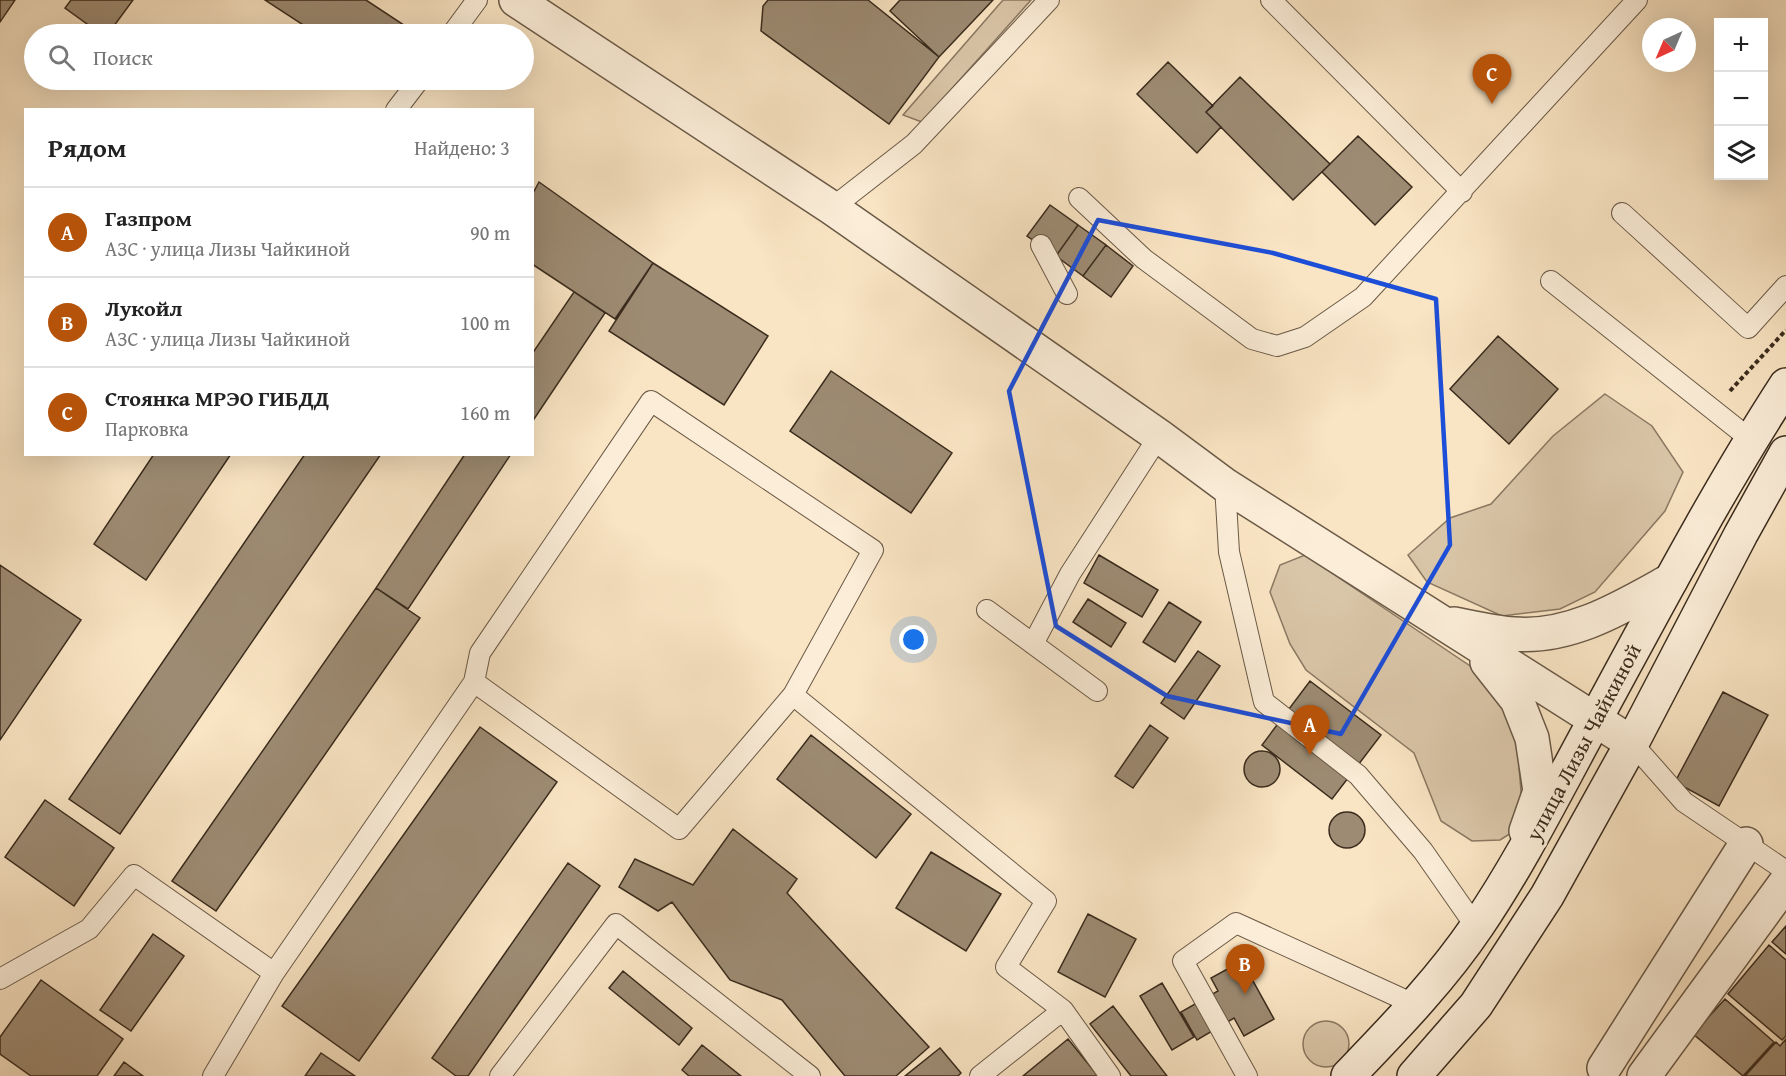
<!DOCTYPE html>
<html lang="ru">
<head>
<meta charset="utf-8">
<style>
  :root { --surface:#fff; --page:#f6f6f6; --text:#222; --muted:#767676; --line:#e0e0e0; --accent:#b45309 }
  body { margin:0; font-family:"Gentium Book Plus",serif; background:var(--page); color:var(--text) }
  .controls { position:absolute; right:18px; top:18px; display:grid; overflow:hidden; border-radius:0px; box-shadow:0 6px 24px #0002 }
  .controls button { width:54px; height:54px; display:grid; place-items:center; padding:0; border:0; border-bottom:2px solid var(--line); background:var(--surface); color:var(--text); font:30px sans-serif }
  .compass { position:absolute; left:1642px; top:18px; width:54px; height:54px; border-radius:50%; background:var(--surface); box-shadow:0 6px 24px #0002; rotate:224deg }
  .you { position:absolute; left:914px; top:640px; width:21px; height:21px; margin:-15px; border:4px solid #fff; border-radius:50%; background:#1a73e8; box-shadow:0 0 0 9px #1a73e833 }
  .badge { display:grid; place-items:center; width:39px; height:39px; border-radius:50%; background:var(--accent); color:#fff; font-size:20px; font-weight:700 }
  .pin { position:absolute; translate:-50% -50px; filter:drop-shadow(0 2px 3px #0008) }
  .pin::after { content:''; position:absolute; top:32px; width:21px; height:18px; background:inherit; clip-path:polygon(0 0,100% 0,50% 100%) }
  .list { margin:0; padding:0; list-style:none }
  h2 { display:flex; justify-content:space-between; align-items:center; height:78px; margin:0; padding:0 24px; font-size:26px }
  h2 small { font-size:20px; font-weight:400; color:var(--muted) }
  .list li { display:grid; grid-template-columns:39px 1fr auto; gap:18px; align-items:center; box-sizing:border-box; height:90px; padding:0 24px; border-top:2px solid var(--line) }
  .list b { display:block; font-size:22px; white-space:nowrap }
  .list p { margin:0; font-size:20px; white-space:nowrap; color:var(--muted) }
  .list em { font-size:20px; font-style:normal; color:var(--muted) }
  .icon { flex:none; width:33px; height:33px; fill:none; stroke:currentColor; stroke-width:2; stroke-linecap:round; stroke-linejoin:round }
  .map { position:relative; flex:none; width:1786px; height:1076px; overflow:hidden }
  .search { position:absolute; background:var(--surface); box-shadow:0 6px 24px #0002; left:24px; top:24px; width:510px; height:66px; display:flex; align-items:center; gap:15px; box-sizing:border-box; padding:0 21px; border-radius:33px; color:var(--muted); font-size:22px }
  .panel { position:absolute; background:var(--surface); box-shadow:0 6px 24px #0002; left:24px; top:108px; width:510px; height:348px; border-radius:0px }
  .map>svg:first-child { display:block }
  .green { fill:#d9c5a7; stroke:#8a7862; stroke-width:1.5 }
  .building { fill:#9d8b73; stroke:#3a2b1d; stroke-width:1.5 }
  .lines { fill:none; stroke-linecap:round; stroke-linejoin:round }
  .service-casing { stroke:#6a5946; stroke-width:22 }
  .minor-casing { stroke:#6a5946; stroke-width:36 }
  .secondary-casing { stroke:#3a2b1d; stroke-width:36 }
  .path { stroke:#3a2b1d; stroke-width:4; stroke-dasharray:4.5 3; stroke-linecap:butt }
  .service { stroke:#fbedd8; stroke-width:20 }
  .minor { stroke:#fbedd8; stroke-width:33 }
  .secondary { stroke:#fbedd8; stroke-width:33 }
  .marked { fill:none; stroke:#1d4ed8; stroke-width:4.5; stroke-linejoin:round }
  .labels { text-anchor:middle; stroke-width:6; stroke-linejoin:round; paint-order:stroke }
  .street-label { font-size:22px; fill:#3a2b1d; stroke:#fbedd8 }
</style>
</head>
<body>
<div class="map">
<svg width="1786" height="1076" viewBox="0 0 1786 1076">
  <rect width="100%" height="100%" fill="#f9e4c3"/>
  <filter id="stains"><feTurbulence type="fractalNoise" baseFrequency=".00333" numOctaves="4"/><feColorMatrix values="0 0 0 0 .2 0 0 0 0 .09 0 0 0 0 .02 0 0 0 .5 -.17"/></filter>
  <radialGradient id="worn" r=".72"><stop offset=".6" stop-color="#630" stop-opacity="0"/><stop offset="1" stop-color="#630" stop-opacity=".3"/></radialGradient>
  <!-- green -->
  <path class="green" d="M1003,0H1031L922,122L903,115Z
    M1605,394L1652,426L1683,472L1665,511L1595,592L1560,609L1502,616L1427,582L1408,555L1450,518L1491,504L1553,436Z
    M1305,555L1491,680L1517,742L1521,791L1516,830L1500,840L1472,841L1441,821L1414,753L1306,670L1290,644L1270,592L1280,565Z
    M1303 1044a23 23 0 1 1 46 0a23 23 0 1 1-46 0Z"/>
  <!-- building -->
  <path class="building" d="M0,0H15L0,22Z
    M71,0H133L108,34H101L65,8Z
    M265,0H366L416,33L317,34Z
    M768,0H868L939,57L889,124L761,31L763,6Z
    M900,0H993L939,57L890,11Z
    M1168,62L1213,106L1206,112L1221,127L1197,153L1137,94Z
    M1240,77L1330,164L1293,200L1206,112Z
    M1358,136L1412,187L1375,225L1322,172Z
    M539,182L653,263L615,319L532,264V195Z
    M1050,205L1078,225L1056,256L1027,236Z
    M1078,225L1106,245L1083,276L1056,256Z
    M1106,245L1133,266L1111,297L1083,276Z
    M653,263L768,336L724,405L609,331Z
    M574,292L605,313L532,422V354Z
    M1498,336L1558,389L1509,444L1450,389Z
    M831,371L952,453L911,513L790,431Z
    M154,454H231L146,580L94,544Z
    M305,454H381L120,834L69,799Z
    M465,454H511L408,609L376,588Z
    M1099,555L1158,590L1142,617L1084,583Z
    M0,565L81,620L0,740Z
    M376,588L420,618L216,911L172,881Z
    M1088,599L1126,623L1111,647L1073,622Z
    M1169,602L1201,622L1175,662L1143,642Z
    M1198,651L1220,666L1184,719L1161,703Z
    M1310,681L1381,735L1332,799L1262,745Z
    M1723,692L1768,715L1719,806L1675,782Z
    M1150,725L1168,738L1133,788L1115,776Z
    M480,727L557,782L359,1061L282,1006Z
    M811,735L911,814L876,858L777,779Z
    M1244 769a18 18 0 1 1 36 0a18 18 0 1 1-36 0Z
    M45,800L114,848L74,906L5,857Z
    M1329 830a18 18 0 1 1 36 0a18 18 0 1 1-36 0Z
    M733,829L797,879L787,893L929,1047L896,1076H845L782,1000L730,980L672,902L658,911L619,887L635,859L693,885Z
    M931,852L1001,894L966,951L896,908Z
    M568,863L600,886L468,1076H456L432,1058Z
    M1088,914L1136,939L1105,997L1058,972Z
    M1786,926V954L1772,942Z
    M153,934L184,956L131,1031L100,1010Z
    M1769,945L1786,960V1036L1782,1040L1728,994Z
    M1242,961L1274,1019L1244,1036L1234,1018L1197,1040L1181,1012L1218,991L1211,978Z
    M623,971L692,1028L679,1045L609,988Z
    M41,980L123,1039L97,1076H31L0,1054V1037Z
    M1162,983L1194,1037L1172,1050L1140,996Z
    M1725,999L1774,1042L1743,1076L1693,1034Z
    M1113,1006L1167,1076H1131L1090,1024Z
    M1068,1039L1098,1076H1023Z
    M1786,1039V1076H1745L1776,1042L1780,1046Z
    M702,1045L741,1076H689L682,1070Z
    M940,1048L961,1073L958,1076H905Z
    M321,1053L355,1076H305Z
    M124,1062L143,1076H114Z"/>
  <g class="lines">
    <!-- service casing -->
    <g class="service-casing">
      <path id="service" d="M1271,0L1462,192
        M452,34L477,0
        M396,110L419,80
        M1079,198L1144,259L1252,339L1277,346L1305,337L1363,297L1637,0
        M832,208L914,144L1049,0
        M1622,213L1748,328L1786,286
        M1041,245L1067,294
        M1551,281L1750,439
        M1225,485L1229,552L1264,702L1358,775L1423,851L1476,927
        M987,610L1097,691
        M1033,644L1070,574L1159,436
        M474,682L480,653L651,401L873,550L793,695
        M1632,743L1684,802L1786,871
        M0,979L89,929L134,875L274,973
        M1063,1010L1110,1076
        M213,1076L274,973L474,682L679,829L793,695L1046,901L1006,967L1063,1010L980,1076
        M500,1076L616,924L810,1076
        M1247,1076L1183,961L1236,923L1416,1005"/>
    </g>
    <!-- minor casing -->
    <g class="minor-casing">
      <path id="minor" d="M516,0L832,208L1159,436L1225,485L1632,743
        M1454,624C1474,628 1494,633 1514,634C1571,639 1624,606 1671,580
        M1487,662L1517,700L1532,738L1540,791L1526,831
        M1604,1068L1746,844
        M1644,1076L1786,882"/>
    </g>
    <!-- secondary casing -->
    <g class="secondary-casing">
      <path id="secondary" d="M1348,1076C1394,1028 1441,980 1478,925C1518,866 1550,803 1584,740C1649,621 1712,499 1786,385
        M1414,1076L1476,1005L1547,896L1632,743L1741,534L1786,453"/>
    </g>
    <!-- path -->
    <path class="path" d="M1730,391L1786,330"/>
    <!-- service -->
    <use href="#service" class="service"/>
    <!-- minor -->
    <use href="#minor" class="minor"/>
    <!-- secondary -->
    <use href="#secondary" class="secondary"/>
  </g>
  <!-- marked area -->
  <path class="marked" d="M1098,220L1273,253L1436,299L1450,545L1341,734L1167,696L1056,626L1009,391Z"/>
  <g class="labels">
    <!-- street labels -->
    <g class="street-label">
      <text transform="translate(1583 742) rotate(-62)" y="8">улица Лизы Чайкиной</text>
    </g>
  </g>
  <rect width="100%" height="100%" filter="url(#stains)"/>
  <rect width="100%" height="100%" fill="url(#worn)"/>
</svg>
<div class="controls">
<button>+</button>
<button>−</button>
<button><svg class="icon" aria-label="layers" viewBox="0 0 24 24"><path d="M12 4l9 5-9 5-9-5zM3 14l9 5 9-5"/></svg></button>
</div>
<svg class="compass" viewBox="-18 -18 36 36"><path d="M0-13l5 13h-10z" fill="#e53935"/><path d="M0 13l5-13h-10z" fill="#767676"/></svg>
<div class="you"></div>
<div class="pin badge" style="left:1310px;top:755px">A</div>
<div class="pin badge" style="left:1245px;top:994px">B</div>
<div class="pin badge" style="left:1492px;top:104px">C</div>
<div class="search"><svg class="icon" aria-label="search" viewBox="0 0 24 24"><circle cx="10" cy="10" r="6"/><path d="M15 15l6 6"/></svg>Поиск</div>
<section class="panel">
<h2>Рядом<small>Найдено: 3</small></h2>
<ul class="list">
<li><span class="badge">A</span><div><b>Газпром</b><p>АЗС · улица Лизы Чайкиной</p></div><em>90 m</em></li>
<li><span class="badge">B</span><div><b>Лукойл</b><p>АЗС · улица Лизы Чайкиной</p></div><em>100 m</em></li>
<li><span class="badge">C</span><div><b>Стоянка МРЭО ГИБДД</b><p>Парковка</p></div><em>160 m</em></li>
</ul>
</section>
</div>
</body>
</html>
